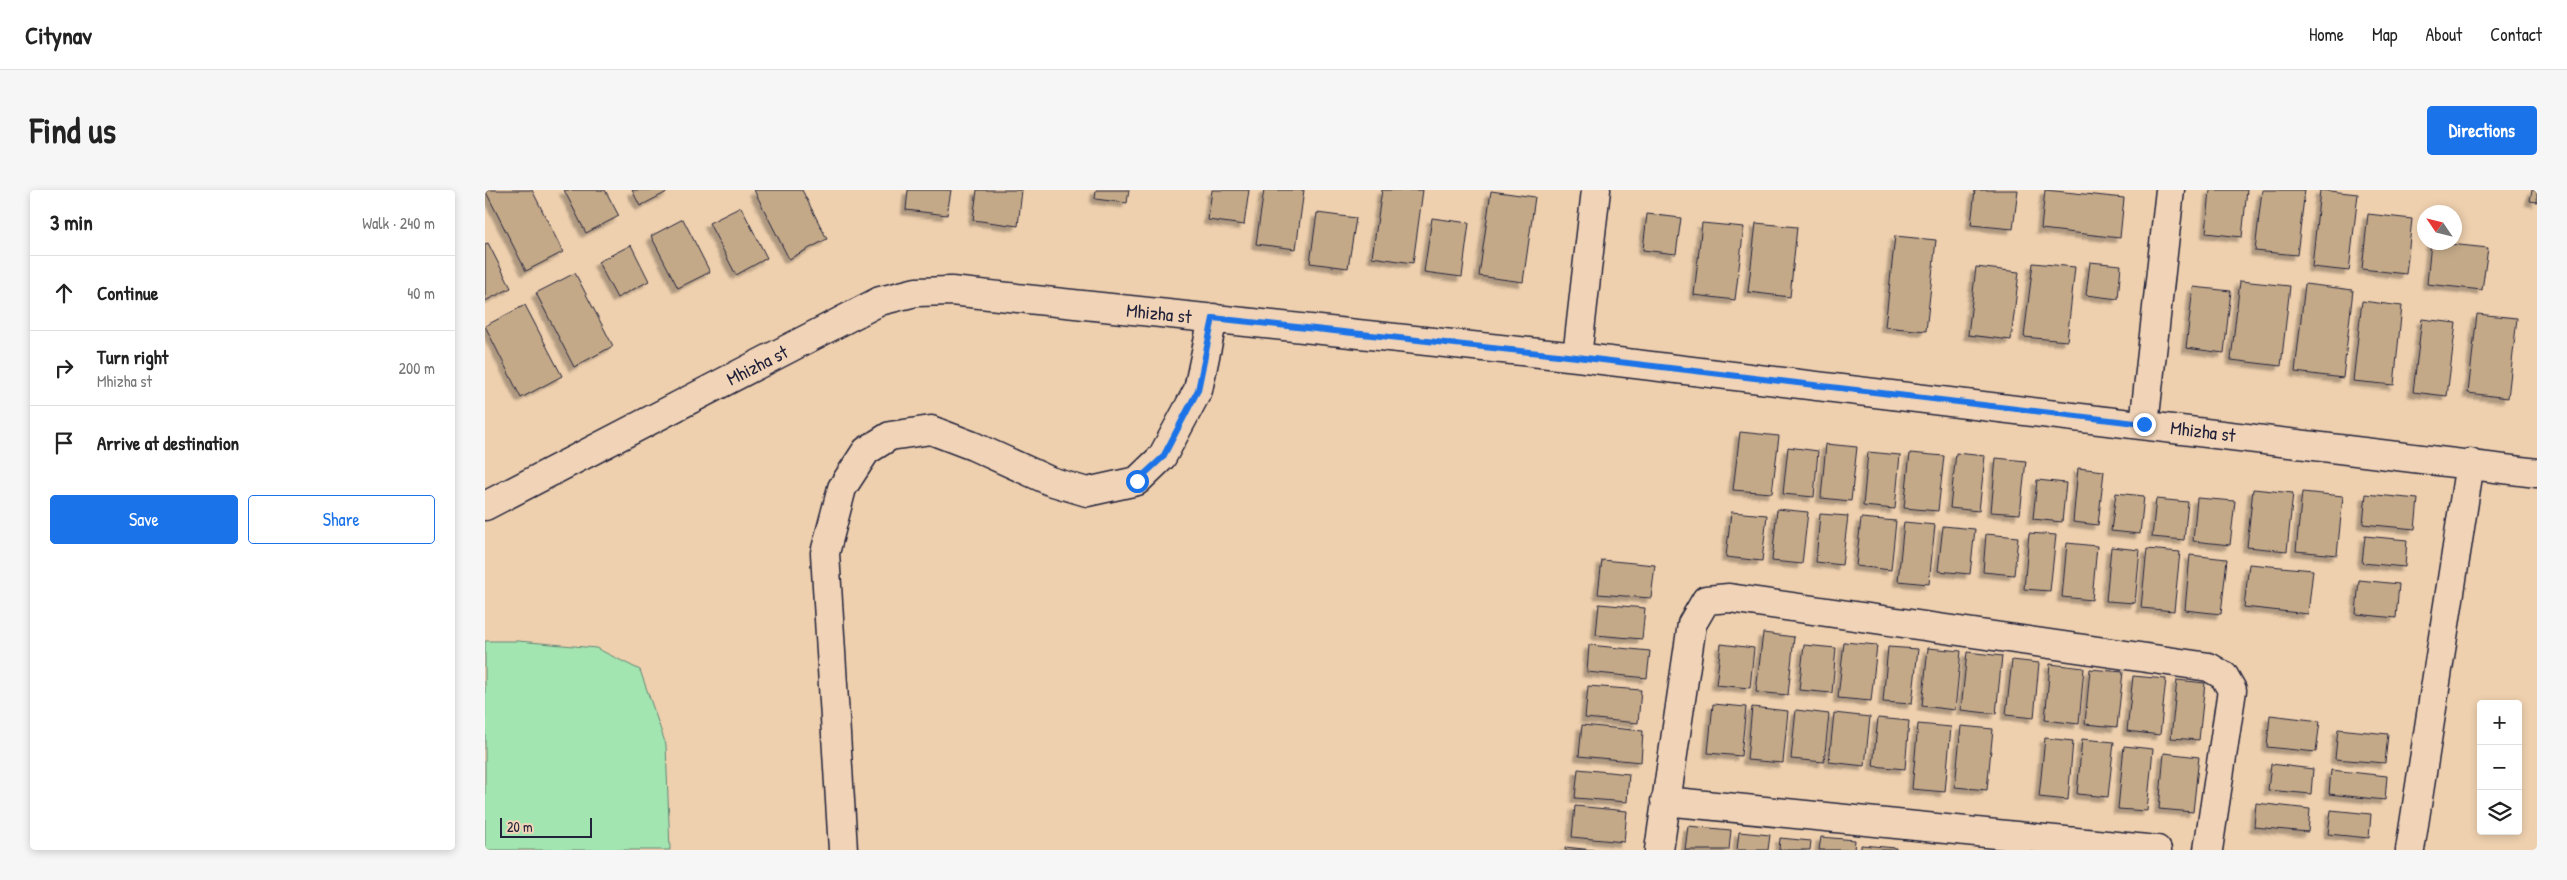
<!DOCTYPE html>
<html lang="en">
<head>
<meta charset="utf-8">
<style>
  :root { --surface:#fff; --page:#f6f6f6; --text:#222; --muted:#767676; --line:#e0e0e0; --accent:#1a73e8 }
  body { margin:0; font-family:"Patrick Hand",sans-serif; background:var(--page); color:var(--text) }
  .controls { position:absolute; right:15px; bottom:15px; display:grid; overflow:hidden; border-radius:5px; box-shadow:0 2px 8px #0003 }
  .controls button { width:45px; height:45px; display:grid; place-items:center; padding:0; border:0; border-bottom:1px solid var(--line); background:var(--surface); color:var(--text); font:25px sans-serif }
  .compass { position:absolute; left:1932px; top:15px; width:45px; height:45px; border-radius:50%; background:var(--surface); box-shadow:0 2px 8px #0003; rotate:305deg }
  .scale { position:absolute; left:15px; bottom:12px; width:92px; box-sizing:border-box; padding-left:5px; border:2px solid #22223b; border-top:0; font-size:14px; line-height:18px; white-space:nowrap; color:#22223b; -webkit-text-stroke:4px #f1d4b7; paint-order:stroke }
  .stop { position:absolute; width:15px; height:15px; margin:-11px; border:4px solid #1a73e8; border-radius:50%; background:#fff }
  .stop.end { background:#1a73e8; border-color:#fff; box-shadow:0 1px 5px #0008 }
  .list { margin:0; padding:0; list-style:none }
  h2 { display:flex; justify-content:space-between; align-items:center; height:65px; margin:0; padding:0 20px; font-size:21px }
  h2 small { font-size:16px; font-weight:400; color:var(--muted) }
  .list li { display:grid; grid-template-columns:32px 1fr auto; gap:15px; align-items:center; box-sizing:border-box; height:75px; padding:0 20px; border-top:1px solid var(--line) }
  .list b { display:block; font-size:19px; white-space:nowrap }
  .list p { margin:0; font-size:16px; white-space:nowrap; color:var(--muted) }
  .list em { font-size:16px; font-style:normal; color:var(--muted) }
  .actions { display:flex; gap:10px; padding:15px 20px }
  .actions a { flex:1; padding:11px 0; border:1px solid var(--accent); border-radius:5px; text-align:center; font-size:18px; color:var(--accent) }
  .actions .main { background:var(--accent); color:#fff }
  .icon { flex:none; width:28px; height:28px; fill:none; stroke:currentColor; stroke-width:2; stroke-linecap:round; stroke-linejoin:round }
  .map { position:relative; flex:none; width:2052px; height:660px; overflow:hidden; border-radius:5px }
  header { display:flex; align-items:center; gap:30px; box-sizing:border-box; height:70px; padding:0 25px; background:var(--surface); border-bottom:1px solid var(--line) }
  header strong { font-size:24px }
  nav { display:flex; gap:28px; margin-inline-start:auto; font-size:18px }
  .intro { display:flex; align-items:center; justify-content:space-between; box-sizing:border-box; height:120px; padding:0 30px }
  h1 { margin:0; font-size:35px }
  .button { padding:12px 22px; border-radius:5px; background:var(--accent); color:#fff; font-size:18px; font-weight:700 }
  main { display:flex; gap:30px; padding:0 30px }
  aside { flex:1; background:var(--surface); border-radius:5px; box-shadow:0 2px 8px #0003 }
  .map>svg:first-child { display:block }
  .green { fill:#a3e5b0; stroke:#628476 }
  .building { fill:#c3a988; stroke:#22223b; filter:url(#shadow) }
  .lines { fill:none; stroke-linecap:round; stroke-linejoin:round }
  .minor-casing { stroke:#22223b; stroke-width:31 }
  .minor { stroke:#f1d4b7; stroke-width:28 }
  .route { stroke:#1a73e8; stroke-width:6 }
  .labels { text-anchor:middle; stroke-width:4; stroke-linejoin:round; paint-order:stroke }
  .street-label { font-size:19px; fill:#22223b; stroke:#f1d4b7 }
</style>
</head>
<body>
<header>
<strong>Citynav</strong>
<nav><a>Home</a><a>Map</a><a>About</a><a>Contact</a></nav>
</header>
<div class="intro"><h1>Find us</h1><a class="button">Directions</a></div>
<main>
<aside>
<h2>3 min<small>Walk · 240 m</small></h2>
<ul class="list">
<li><svg class="icon" aria-label="ahead" viewBox="0 0 24 24"><path d="M12 20V5M6 11l6-6 6 6"/></svg><div><b>Continue</b></div><em>40 m</em></li>
<li><svg class="icon" aria-label="right" viewBox="0 0 24 24"><path d="M7 20v-9h11M14 6l5 5-5 5"/></svg><div><b>Turn right</b><p>Mhizha st</p></div><em>200 m</em></li>
<li><svg class="icon" aria-label="arrive" viewBox="0 0 24 24"><path d="M6 21V4h12l-3 4 3 4H6"/></svg><div><b>Arrive at destination</b></div></li>
</ul>
<div class="actions"><a class="main">Save</a><a>Share</a></div>
</aside>
<div class="map">
<svg width="2052" height="660" viewBox="0 0 2052 660">
  <defs>
    <filter id="shadow"><feDropShadow dx="-4.5" dy="4.5" stdDeviation="1" flood-color="#0004"/></filter>
  </defs>
  <rect width="100%" height="100%" fill="#eed0ae"/>
  <filter id="ink" filterUnits="userSpaceOnUse"><feTurbulence type="fractalNoise" baseFrequency=".02" numOctaves="2"/><feDisplacementMap in="SourceGraphic" scale="10" xChannelSelector="R" yChannelSelector="G"/><feConvolveMatrix kernelMatrix="1 2 1 2 8 2 1 2 1" color-interpolation-filters="sRGB"/></filter>
  <g filter="url(#ink)">
    <!-- green -->
    <path class="green" d="M0,451H33L111,458L155,480L181,555L185,660H0Z"/>
    <!-- building -->
    <path class="building" d="M5,0H47L78,62L41,81L1,2Z
      M79,0H120L134,26L101,43Z
      M147,0H183L184,1L155,16Z
      M269,0H317L342,49L304,69Z
      M423,0H466L462,25L421,20Z
      M492,0H537L533,36L488,30Z
      M611,0H644L642,13L610,9Z
      M727,0H764L759,35L723,30Z
      M779,0H819L811,59L771,54Z
      M897,0H938L928,73L887,67Z
      M1490,0H1533L1528,39L1486,35Z
      M1560,0L1639,8L1635,48L1556,39Z
      M1725,0H1762L1757,47L1721,43Z
      M1777,0H1820L1812,65L1770,61Z
      M1835,0L1873,4L1864,81L1827,77Z
      M2047,0H2052V12L2045,11Z
      M1006,1L1050,7L1038,92L994,86Z
      M256,17L282,68L251,85L224,33Z
      M832,23L871,28L863,78L825,73Z
      M1162,24L1196,28L1191,64L1158,60Z
      M1883,24L1927,29L1921,84L1877,79Z
      M947,28L984,33L977,87L939,82Z
      M198,29L225,82L193,98L166,46Z
      M1217,33L1259,37L1250,110L1209,105Z
      M1271,33L1312,37L1305,107L1263,102Z
      M1410,46L1451,50L1441,141L1400,137Z
      M1946,52L2003,58L1997,100L1942,94Z
      M3,53L26,98L0,111V54Z
      M146,55L164,91L132,108L113,72Z
      M1605,72L1636,75L1633,109L1601,105Z
      M1548,73L1590,77L1582,151L1539,147Z
      M1491,77L1534,82L1526,150L1483,145Z
      M90,83L128,156L89,177L51,103Z
      M1755,91L1805,96L1796,176L1746,170Z
      M1820,94L1868,100L1858,188L1810,182Z
      M1708,97L1746,101L1739,163L1701,158Z
      M1877,111L1917,116L1909,195L1868,191Z
      M40,115L77,186L36,208L0,136Z
      M1992,124L2032,128L2023,208L1983,203Z
      M1937,129L1971,133L1962,206L1928,202Z
      M1255,242L1294,246L1287,303L1248,300Z
      M1341,254L1372,257L1366,311L1336,308Z
      M1303,257L1333,261L1329,307L1298,304Z
      M1383,262L1415,265L1410,319L1378,316Z
      M1425,263L1459,266L1453,321L1419,318Z
      M1471,263L1500,266L1494,321L1465,318Z
      M1511,268L1541,271L1535,324L1506,322Z
      M1593,278L1619,281L1613,335L1588,332Z
      M1552,290L1581,293L1577,332L1548,329Z
      M1768,299L1808,303L1802,361L1762,357Z
      M1817,302L1858,306L1852,365L1811,361Z
      M1631,303L1659,306L1655,344L1626,341Z
      M1881,304L1933,309L1930,339L1878,334Z
      M1712,308L1750,311L1745,355L1708,351Z
      M1671,309L1703,312L1699,350L1667,347Z
      M1292,319L1323,322L1317,374L1287,371Z
      M1246,322L1282,325L1277,371L1241,367Z
      M1335,324L1363,326L1357,375L1331,372Z
      M1376,328L1411,331L1406,380L1371,376Z
      M1419,332L1450,335L1444,394L1413,391Z
      M1458,336L1490,339L1485,384L1453,381Z
      M1544,343L1571,345L1565,401L1539,399Z
      M1501,344L1533,347L1529,385L1498,382Z
      M1880,346L1922,350L1920,377L1877,373Z
      M1582,353L1612,356L1607,410L1577,407Z
      M1626,357L1655,360L1650,413L1621,411Z
      M1662,359L1695,362L1689,421L1656,418Z
      M1705,365L1742,369L1736,424L1700,420Z
      M1117,370L1170,375L1166,408L1113,404Z
      M1764,374L1828,380L1823,424L1759,417Z
      M1874,390L1914,394L1911,428L1871,424Z
      M1114,414L1160,418L1157,449L1111,445Z
      M1278,443L1309,447L1303,505L1271,502Z
      M1359,452L1392,455L1386,511L1353,508Z
      M1236,454L1269,458L1265,498L1231,495Z
      M1104,455L1165,461L1162,488L1102,482Z
      M1319,455L1351,458L1347,503L1314,500Z
      M1403,457L1433,459L1427,514L1398,512Z
      M1443,458L1476,461L1470,520L1437,516Z
      M1482,462L1517,466L1511,524L1476,520Z
      M1527,470L1554,473L1549,528L1521,525Z
      M1565,474L1599,478L1594,534L1560,530Z
      M1605,479L1638,482L1632,537L1600,534Z
      M1648,486L1681,489L1675,545L1642,541Z
      M1692,490L1720,493L1714,550L1686,548Z
      M1103,496L1156,500L1153,533L1100,528Z
      M1228,514L1261,517L1256,566L1223,563Z
      M1267,517L1303,521L1298,573L1262,570Z
      M1311,520L1344,524L1339,572L1306,569Z
      M1349,523L1385,527L1380,576L1344,572Z
      M1785,525L1835,531L1831,562L1782,557Z
      M1393,528L1424,531L1420,579L1388,576Z
      M1433,534L1466,537L1460,602L1427,599Z
      M1097,535L1158,541L1156,572L1094,566Z
      M1476,536L1508,539L1502,600L1470,597Z
      M1853,539L1903,544L1900,573L1850,569Z
      M1560,548L1588,551L1583,610L1554,607Z
      M1597,549L1629,552L1623,607L1592,604Z
      M1639,556L1668,559L1662,621L1633,619Z
      M1679,563L1714,567L1708,622L1674,619Z
      M1786,574L1828,579L1826,604L1783,600Z
      M1093,579L1144,584L1142,612L1090,608Z
      M1846,580L1902,586L1900,610L1844,604Z
      M1771,613L1825,619L1823,642L1769,637Z
      M1090,616L1142,621L1139,652L1087,647Z
      M1846,620L1886,624L1884,648L1843,644Z
      M1203,636L1246,640L1244,660H1200Z
      M1254,642L1285,645L1283,660H1252Z
      M1336,647L1370,650L1369,660H1334Z
      M1295,648L1326,651L1325,660H1294Z
      M1376,655L1411,658V660H1376Z
      M1080,657L1108,660H1080Z"/>
    <g class="lines">
      <!-- minor casing -->
      <g class="minor-casing">
        <path id="minor" d="M1092,167L1111,0
          M1659,235L1685,0
          M0,316L395,111L431,102L466,101L1092,167L2052,283
          M1180,611L1672,660
          M358,660L340,363L357,298L381,261L405,246L446,240L488,256L565,291L602,302L652,291L677,267L713,200L728,128
          M1174,660L1207,434L1221,410L1244,408L1724,477L1739,486L1747,500L1723,660
          M1925,660L1985,273"/>
      </g>
      <!-- minor -->
      <use href="#minor" class="minor"/>
    </g>
  </g>
  <g class="lines" filter="url(#ink)">
    <!-- route -->
    <path class="route" d="M652,291L678,267L713,200L728,128L1092,167L1659,234"/>
  </g>
  <g class="labels">
    <!-- street labels -->
    <g class="street-label">
      <text transform="translate(674 123) rotate(6)" y="7">Mhizha st</text>
      <text transform="translate(272 175) rotate(-27)" y="7">Mhizha st</text>
      <text transform="translate(1718 241) rotate(7)" y="7">Mhizha st</text>
    </g>
  </g>
</svg>
<div class="controls">
<button>+</button>
<button>−</button>
<button><svg class="icon" aria-label="layers" viewBox="0 0 24 24"><path d="M12 4l9 5-9 5-9-5zM3 14l9 5 9-5"/></svg></button>
</div>
<svg class="compass" viewBox="-18 -18 36 36"><path d="M0-13l5 13h-10z" fill="#e53935"/><path d="M0 13l5-13h-10z" fill="#767676"/></svg>
<div class="scale">20 m</div>
<div class="stop" style="left:652px;top:291px"></div>
<div class="stop end" style="left:1659px;top:234px"></div>
</div>
</main>
</body>
</html>
